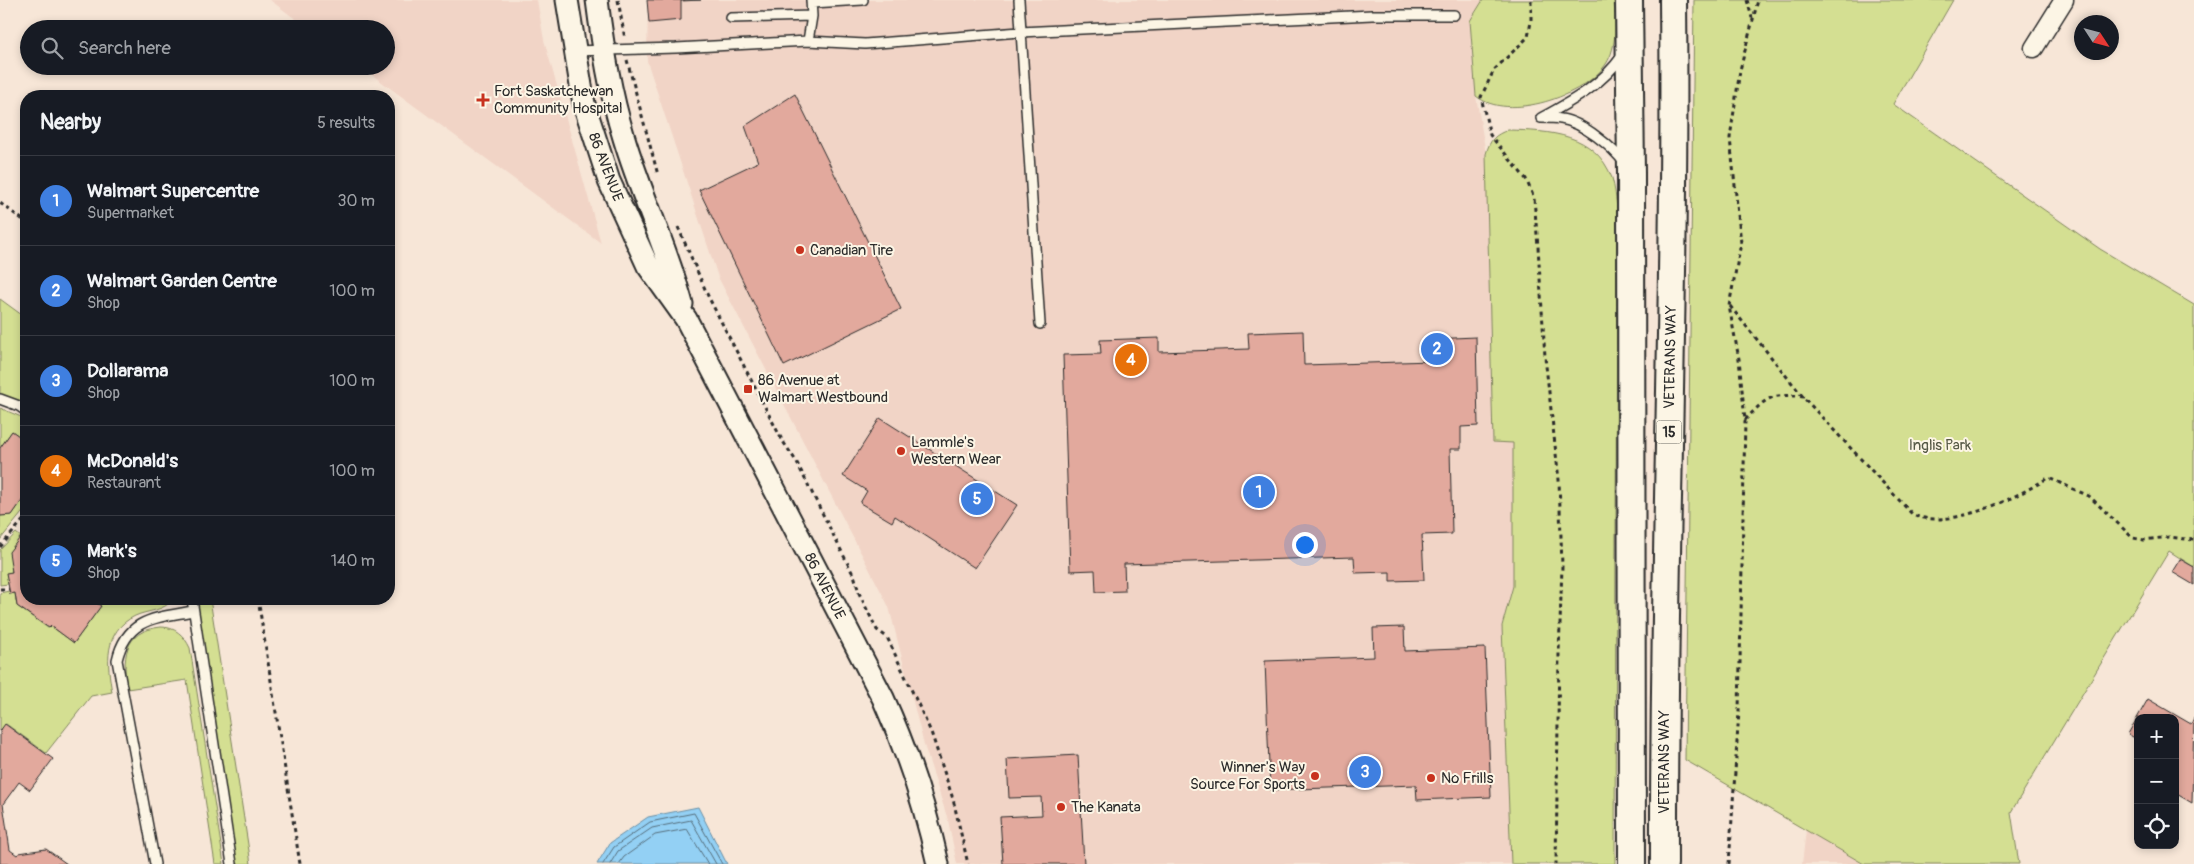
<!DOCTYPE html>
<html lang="en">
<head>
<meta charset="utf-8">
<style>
  :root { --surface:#171b24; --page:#20242c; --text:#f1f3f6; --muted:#9ea1a6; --line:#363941; --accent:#1a73e8 }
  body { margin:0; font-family:Pangolin,sans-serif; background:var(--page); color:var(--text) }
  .controls { position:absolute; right:15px; bottom:15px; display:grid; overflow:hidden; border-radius:10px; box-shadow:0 2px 8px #0003 }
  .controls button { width:45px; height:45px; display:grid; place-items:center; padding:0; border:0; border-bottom:1px solid var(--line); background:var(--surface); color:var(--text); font:25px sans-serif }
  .compass { position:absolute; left:2074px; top:15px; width:45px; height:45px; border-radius:50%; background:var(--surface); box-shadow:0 2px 8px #0003; rotate:126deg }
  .you { position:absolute; left:1304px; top:544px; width:18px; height:18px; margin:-12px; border:4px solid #fff; border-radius:50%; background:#1a73e8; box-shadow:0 0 0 8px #1a73e833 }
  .badge { display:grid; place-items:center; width:32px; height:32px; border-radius:50%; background:var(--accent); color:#fff; font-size:16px; font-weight:700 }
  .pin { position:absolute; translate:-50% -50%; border:2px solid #fff; box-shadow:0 1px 5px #0006 }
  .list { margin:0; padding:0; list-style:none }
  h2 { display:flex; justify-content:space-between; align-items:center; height:65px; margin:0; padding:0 20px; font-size:21px }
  h2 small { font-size:16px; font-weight:400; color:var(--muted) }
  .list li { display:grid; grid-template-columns:32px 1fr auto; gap:15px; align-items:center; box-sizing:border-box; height:90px; padding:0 20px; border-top:1px solid var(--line) }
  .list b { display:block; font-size:19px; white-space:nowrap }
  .list p { margin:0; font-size:16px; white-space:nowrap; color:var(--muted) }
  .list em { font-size:16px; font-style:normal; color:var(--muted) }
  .icon { flex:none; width:28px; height:28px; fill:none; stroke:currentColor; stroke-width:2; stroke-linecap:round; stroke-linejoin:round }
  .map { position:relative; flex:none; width:2194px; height:864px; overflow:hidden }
  .search { position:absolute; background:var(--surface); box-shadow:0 2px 8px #0003; left:20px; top:20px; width:375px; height:55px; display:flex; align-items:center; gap:12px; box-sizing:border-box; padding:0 18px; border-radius:28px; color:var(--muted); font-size:19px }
  .panel { position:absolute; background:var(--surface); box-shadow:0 2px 8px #0003; left:20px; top:90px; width:375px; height:515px; border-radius:20px }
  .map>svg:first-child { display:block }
  .built { fill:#f1d4c6 }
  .green { fill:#d4df92; stroke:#80855e }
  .water { fill:#93d0f4; stroke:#698ea4 }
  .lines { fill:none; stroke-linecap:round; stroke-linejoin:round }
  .shore { stroke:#556d7b; stroke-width:1 }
  .building { fill:#e2a99d; stroke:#2b2b2b }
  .service-casing { stroke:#2b2b2b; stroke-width:12 }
  .minor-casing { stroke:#2b2b2b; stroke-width:21 }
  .tertiary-casing { stroke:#2b2b2b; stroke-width:25 }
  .primary-casing { stroke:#2b2b2b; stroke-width:30 }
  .path { stroke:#2b2b2b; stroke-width:3; stroke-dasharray:4 4; stroke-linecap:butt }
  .service { stroke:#fcf5e5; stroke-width:9 }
  .minor { stroke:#fcf5e5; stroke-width:18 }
  .tertiary { stroke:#fcf5e5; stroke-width:21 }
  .primary { stroke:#fcf5e5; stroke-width:26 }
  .poi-dot { fill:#c8321e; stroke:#fcf5e5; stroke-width:2 }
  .labels { text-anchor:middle; stroke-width:4; stroke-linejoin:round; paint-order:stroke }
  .shield { fill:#fcf5e5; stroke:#6a6863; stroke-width:1 }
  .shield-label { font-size:14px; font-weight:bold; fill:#2b2b2b }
  .poi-label { font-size:15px; fill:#2b2b2b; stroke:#fcf5e5; text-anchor:start }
  .street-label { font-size:15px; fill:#2b2b2b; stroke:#fcf5e5 }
  .park-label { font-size:15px; fill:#555845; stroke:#fcf5e5 }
</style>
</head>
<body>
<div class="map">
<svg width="2194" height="864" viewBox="0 0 2194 864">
  <rect width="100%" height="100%" fill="#f7e6d7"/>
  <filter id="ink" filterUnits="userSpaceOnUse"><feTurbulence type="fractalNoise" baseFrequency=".02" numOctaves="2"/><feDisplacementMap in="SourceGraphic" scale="10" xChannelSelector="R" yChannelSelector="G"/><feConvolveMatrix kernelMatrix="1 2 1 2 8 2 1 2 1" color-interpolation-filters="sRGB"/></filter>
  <g filter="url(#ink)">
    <!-- built -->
    <path class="built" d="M270,0H537L544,40L601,243L360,66H386V29H309Z
      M648,0H1483L1470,21L1476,96L1486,154L1493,441L1513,442V586L1502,626L1509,815L1515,864H957L948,820L924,745L889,607L718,277L647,61Z
      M1806,830L1864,864H1802Z"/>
    <!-- green -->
    <path class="green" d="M1483,0H1614C1615,20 1618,46 1606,64C1585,96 1508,122 1476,96L1470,21Z
      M1694,0H1953L1893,104L2100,249L2194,305V567L2169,551L2011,812L2019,864H1864L1685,760Z
      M1508,130C1550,131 1595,133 1612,178C1615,188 1616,199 1617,209L1615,864H1511L1502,626L1513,586V443L1493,442L1486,154C1490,139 1495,135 1508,130Z
      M0,299L26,318V404L0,394Z
      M0,408L26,419V441L12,431L0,448Z
      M26,495V508L0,540V516L12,515Z
      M16,533L21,537L8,584L0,585V550Z
      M9,591L10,594L15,593L17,606L48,628L51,626L74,643L101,606L91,599H173C163,612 148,610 135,616C103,631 107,664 112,692L91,696L46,753L6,724L0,731V593Z
      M197,599H210L251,864H236Z
      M161,627C175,627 184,635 190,648L224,864H215L187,680L127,689C123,659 122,631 161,627Z"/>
    <!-- water -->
    <path class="water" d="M698,807L727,864H597L610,843L648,817Z"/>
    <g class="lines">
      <!-- shore -->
      <path class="shore" d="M603,864L614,847L650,822L694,813L722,864
        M610,864L618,851L652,828L691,820L716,864
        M619,864L624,857L655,835L687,829L708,864"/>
    </g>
    <!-- building -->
    <path class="building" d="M647,0H701L681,1V20L649,23Z
      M795,94L901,309L784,366L699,190L758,162L745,126Z
      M1303,331L1304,365L1432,361L1431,339L1476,337L1478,426L1461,427V449H1450L1452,534L1422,535L1424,580L1390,581V572L1355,573L1354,557L1124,564L1125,591L1096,592L1095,570L1070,571L1063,355L1101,354L1100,340L1159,338V352L1249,349L1248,333Z
      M880,418L1017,505L975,568L895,516L892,522L860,503L867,491L843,476Z
      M12,431L26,441V495L12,515L0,516V448Z
      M26,530V599H91L101,606L74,643L51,626L49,628L17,606L15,593L10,594L6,573L12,572L9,552Z
      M2180,559L2194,567V585L2172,572Z
      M1404,627L1405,651L1485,648L1491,797L1417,800L1416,785L1270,790L1265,661L1374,657L1373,628Z
      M2148,699L2191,724L2194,718L2192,803L2175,793V718H2138V740L2128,734Z
      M5,724L53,759L30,790L19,782L3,804L10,850L17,855L19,853L46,849L67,864H0V731Z
      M1078,755L1084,864H1003L1000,817L1042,815L1041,797L1009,798L1007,759Z"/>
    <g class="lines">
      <!-- service casing -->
      <g class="service-casing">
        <path id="service" d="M1019,0L1040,324
          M812,3L863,0
          M731,18L812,16L811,0
          M808,41L812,16
          M574,51L676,48L808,41L865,44L1020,32L1372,15H1454
          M1541,118C1572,101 1602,85 1622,56
          M1541,118C1548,118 1555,118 1561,119C1582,122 1613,147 1625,164
          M0,399L19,406L26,411
          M192,599L232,864
          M155,864L117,660C127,617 157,618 193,611"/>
      </g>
      <!-- minor casing -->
      <g class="minor-casing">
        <path id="minor" d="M2034,48L2064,0"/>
      </g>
      <!-- tertiary casing -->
      <g class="tertiary-casing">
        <path id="tertiary" d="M567,0L584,104L609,181L648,266L686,319L883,698C908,753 925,805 938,864
          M597,0C603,47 610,93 624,138C641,195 667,248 682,304"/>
      </g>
      <!-- primary casing -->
      <g class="primary-casing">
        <path id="primary" d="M1629,0L1631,173L1632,864
          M1664,864C1663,576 1676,288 1673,0"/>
      </g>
      <!-- path -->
      <path class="path" d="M618,0L625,39
        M1531,0V22L1528,37L1494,70L1481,97L1490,135L1526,179L1534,198L1538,247L1545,357L1559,480L1562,566L1559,653L1556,864
        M1747,0L1752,18
        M627,60L658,175
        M0,203L26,222
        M678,227L708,296L782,440L796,461L855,578L859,593L877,630L887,637L931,732L953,799L968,864
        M1730,306L1804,398L1913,515C1950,530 2014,499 2046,479H2051L2089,496L2133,538L2144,540L2169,537L2194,540
        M1745,420C1768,396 1771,393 1804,397
        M0,547L26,517
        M0,589H9
        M258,599L300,864
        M1729,864L1739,711L1745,420L1739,359L1729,306L1741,243L1730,138L1740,70L1758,0"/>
      <!-- service -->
      <use href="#service" class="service"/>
      <!-- minor -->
      <use href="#minor" class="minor"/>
      <!-- tertiary -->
      <use href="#tertiary" class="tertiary"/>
      <!-- primary -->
      <use href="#primary" class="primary"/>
    </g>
  </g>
  <!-- markers -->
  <g class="poi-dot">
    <path d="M480.5 92.5h5v5h5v5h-5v5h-5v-5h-5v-5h5z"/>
    <circle cx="800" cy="250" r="5"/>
    <rect x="743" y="384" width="10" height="10" rx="2.5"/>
    <circle cx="901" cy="451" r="5"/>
    <circle cx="1315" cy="776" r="5"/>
    <circle cx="1431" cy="778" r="5"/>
    <circle cx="1061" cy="807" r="5"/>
  </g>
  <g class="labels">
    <!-- shield labels -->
    <rect class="shield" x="1656.5" y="420.5" width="25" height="23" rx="4"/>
    <g class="shield-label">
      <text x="1669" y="437">15</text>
    </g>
    <!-- poi labels -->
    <g class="poi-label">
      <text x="494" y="96">Fort Saskatchewan<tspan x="494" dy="17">Community Hospital</tspan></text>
      <text x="810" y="255">Canadian Tire</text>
      <text x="758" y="385">86 Avenue at<tspan x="758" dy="17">Walmart Westbound</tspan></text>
      <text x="911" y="447">Lammle's<tspan x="911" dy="17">Western Wear</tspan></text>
      <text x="1305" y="772" text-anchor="end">Winner's Way<tspan x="1305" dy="17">Source For Sports</tspan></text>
      <text x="1441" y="783">No Frills</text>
      <text x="1071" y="812">The Kanata</text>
    </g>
    <!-- street labels -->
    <g class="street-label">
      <text transform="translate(606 167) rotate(69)" y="5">86 AVENUE</text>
      <text transform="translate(1670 357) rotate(-89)" y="5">VETERANS WAY</text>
      <text transform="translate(825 586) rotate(63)" y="5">86 AVENUE</text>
      <text transform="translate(1664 762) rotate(-90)" y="5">VETERANS WAY</text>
    </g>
    <!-- park labels -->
    <g class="park-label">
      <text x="1940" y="450">Inglis Park</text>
    </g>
  </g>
</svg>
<div class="controls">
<button>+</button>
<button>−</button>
<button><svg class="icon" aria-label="locate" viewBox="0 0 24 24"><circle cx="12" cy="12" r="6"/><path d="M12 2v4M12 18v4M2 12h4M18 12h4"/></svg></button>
</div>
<svg class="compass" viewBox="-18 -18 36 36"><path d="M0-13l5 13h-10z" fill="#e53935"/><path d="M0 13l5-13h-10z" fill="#9ea1a6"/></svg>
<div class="you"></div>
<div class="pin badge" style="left:1259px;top:492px;background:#3f7fe0">1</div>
<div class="pin badge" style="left:1437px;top:349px;background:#3f7fe0">2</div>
<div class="pin badge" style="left:1365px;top:772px;background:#3f7fe0">3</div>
<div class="pin badge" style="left:1131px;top:360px;background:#e8710a">4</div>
<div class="pin badge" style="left:977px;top:499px;background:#3f7fe0">5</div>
<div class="search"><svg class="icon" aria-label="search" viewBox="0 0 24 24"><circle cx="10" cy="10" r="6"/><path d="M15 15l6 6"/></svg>Search here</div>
<section class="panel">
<h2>Nearby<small>5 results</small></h2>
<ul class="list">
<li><span class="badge" style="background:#3f7fe0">1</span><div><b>Walmart Supercentre</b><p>Supermarket</p></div><em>30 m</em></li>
<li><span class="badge" style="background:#3f7fe0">2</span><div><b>Walmart Garden Centre</b><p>Shop</p></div><em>100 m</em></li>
<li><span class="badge" style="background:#3f7fe0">3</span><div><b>Dollarama</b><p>Shop</p></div><em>100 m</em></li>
<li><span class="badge" style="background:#e8710a">4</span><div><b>McDonald's</b><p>Restaurant</p></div><em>100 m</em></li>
<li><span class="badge" style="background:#3f7fe0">5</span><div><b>Mark's</b><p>Shop</p></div><em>140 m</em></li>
</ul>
</section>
</div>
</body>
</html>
